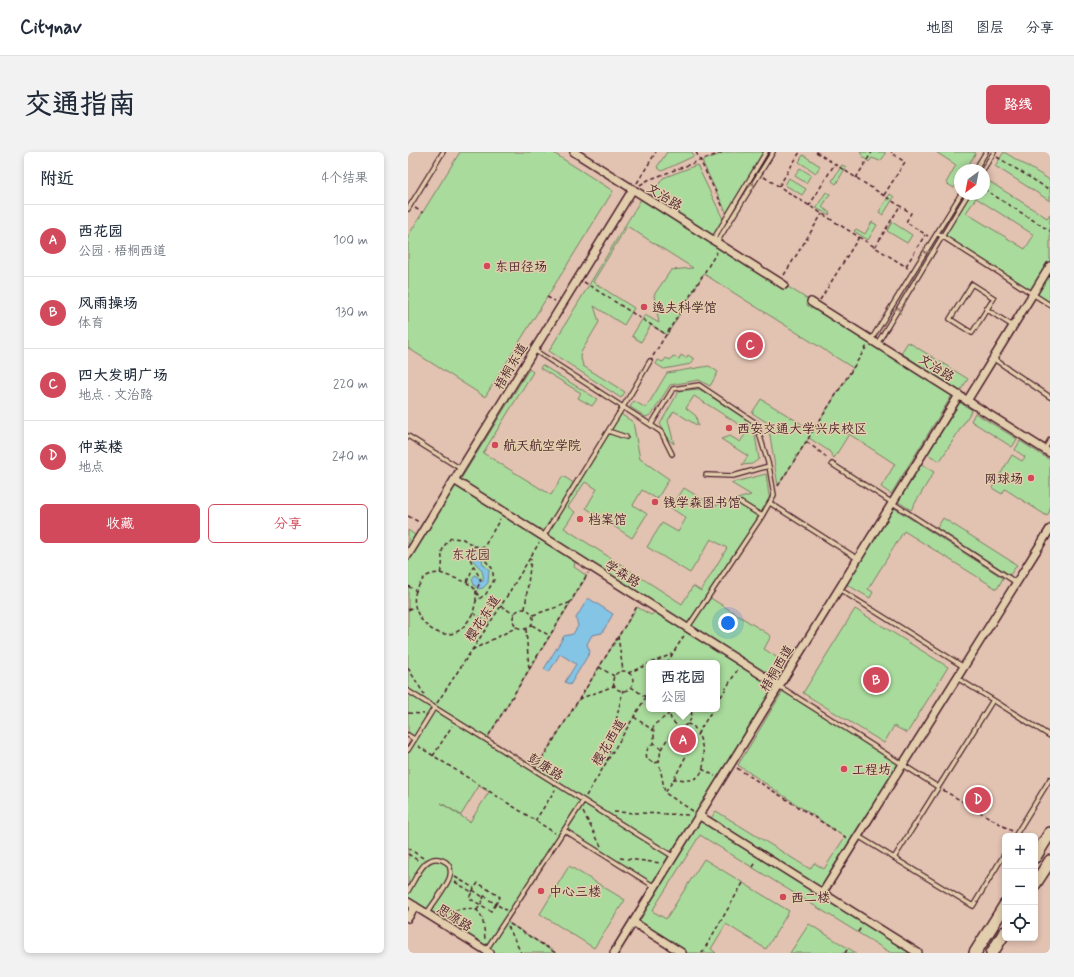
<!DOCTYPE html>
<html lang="zh">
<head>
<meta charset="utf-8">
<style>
  :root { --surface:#fff; --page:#f2f2f3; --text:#1f2937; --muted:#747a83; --line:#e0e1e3; --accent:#d1495b }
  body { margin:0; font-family:Mynerve,"LXGW WenKai TC",sans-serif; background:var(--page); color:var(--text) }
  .controls { position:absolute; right:12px; bottom:12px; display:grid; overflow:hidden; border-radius:6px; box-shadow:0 2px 6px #0003 }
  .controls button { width:36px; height:36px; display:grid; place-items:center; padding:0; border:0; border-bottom:1px solid var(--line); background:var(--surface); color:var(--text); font:20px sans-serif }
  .compass { position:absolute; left:546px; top:12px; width:36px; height:36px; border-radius:50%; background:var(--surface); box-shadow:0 2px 6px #0003; rotate:212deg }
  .you { position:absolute; left:320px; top:471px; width:14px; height:14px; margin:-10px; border:3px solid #fff; border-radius:50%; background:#1a73e8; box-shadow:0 0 0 6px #1a73e833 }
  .badge { display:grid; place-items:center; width:26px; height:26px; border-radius:50%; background:var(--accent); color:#fff; font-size:13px; font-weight:700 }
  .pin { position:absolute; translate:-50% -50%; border:2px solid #fff; box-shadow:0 1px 4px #0006 }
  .popup { position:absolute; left:238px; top:508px; width:74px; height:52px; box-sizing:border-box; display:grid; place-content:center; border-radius:6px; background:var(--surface); filter:drop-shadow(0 1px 3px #0005); font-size:13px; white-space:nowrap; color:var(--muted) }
  .popup b { font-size:15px; color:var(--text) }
  .popup::after { content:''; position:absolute; left:50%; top:100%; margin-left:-8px; border:8px solid transparent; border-top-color:var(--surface) }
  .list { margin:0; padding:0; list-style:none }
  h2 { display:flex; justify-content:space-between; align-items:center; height:52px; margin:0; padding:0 16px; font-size:17px }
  h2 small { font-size:13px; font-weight:400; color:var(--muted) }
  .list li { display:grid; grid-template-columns:26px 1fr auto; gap:12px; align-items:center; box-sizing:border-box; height:72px; padding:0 16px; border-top:1px solid var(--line) }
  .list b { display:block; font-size:15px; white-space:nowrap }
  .list p { margin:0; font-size:13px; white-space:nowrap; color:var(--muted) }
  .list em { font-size:13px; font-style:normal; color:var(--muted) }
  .actions { display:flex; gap:8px; padding:12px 16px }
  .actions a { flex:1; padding:9px 0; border:1px solid var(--accent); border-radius:6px; text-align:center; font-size:14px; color:var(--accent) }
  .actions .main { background:var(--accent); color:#fff }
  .icon { flex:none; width:22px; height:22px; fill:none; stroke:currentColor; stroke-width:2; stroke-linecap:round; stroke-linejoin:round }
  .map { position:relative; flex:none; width:642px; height:801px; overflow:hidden; border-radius:6px }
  header { display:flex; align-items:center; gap:24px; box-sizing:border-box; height:56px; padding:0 20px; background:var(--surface); border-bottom:1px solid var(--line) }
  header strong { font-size:19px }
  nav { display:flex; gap:22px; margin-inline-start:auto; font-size:14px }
  .intro { display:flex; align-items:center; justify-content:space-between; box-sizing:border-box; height:96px; padding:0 24px }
  h1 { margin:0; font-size:28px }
  .button { padding:10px 18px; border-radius:6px; background:var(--accent); color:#fff; font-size:14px; font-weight:700 }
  main { display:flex; gap:24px; padding:0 24px }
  aside { flex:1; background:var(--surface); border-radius:6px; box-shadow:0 2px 6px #0003 }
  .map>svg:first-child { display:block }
  .green { fill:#a9db9c; stroke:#7a7d64; fill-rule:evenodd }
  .water { fill:#84c4e5; stroke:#6d829b }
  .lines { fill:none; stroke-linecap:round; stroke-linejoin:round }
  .lane-casing { stroke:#4a1f2b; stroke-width:6 }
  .street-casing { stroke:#4a1f2b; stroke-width:10 }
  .secondary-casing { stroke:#4a1f2b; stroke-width:14 }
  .path { stroke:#4a1f2b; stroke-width:1.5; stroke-dasharray:4 3; stroke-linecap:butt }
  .lane { stroke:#e2cdac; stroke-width:3.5 }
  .street { stroke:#e2cdac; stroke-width:7 }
  .secondary { stroke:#e2cdac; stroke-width:11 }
  .oneway { stroke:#96766c }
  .poi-dot { fill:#d1495b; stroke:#e2cdac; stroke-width:1.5 }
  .labels { text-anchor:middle; stroke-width:3; stroke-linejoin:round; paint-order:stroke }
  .street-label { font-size:13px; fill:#4a1f2b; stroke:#e2cdac }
  .poi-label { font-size:13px; fill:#4a1f2b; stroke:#e2cdac; text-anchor:start }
  .park-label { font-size:13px; fill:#543236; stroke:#e2cdac }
</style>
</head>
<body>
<header>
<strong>Citynav</strong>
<nav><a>地图</a><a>图层</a><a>分享</a></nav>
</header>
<div class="intro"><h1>交通指南</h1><a class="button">路线</a></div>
<main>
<aside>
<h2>附近<small>4个结果</small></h2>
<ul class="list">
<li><span class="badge">A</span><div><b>西花园</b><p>公园 · 梧桐西道</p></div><em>100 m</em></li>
<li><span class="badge">B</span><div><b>风雨操场</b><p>体育</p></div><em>130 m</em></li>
<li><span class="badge">C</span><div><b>四大发明广场</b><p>地点 · 文治路</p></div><em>220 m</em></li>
<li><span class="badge">D</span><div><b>仲英楼</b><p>地点</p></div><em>240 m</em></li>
</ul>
<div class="actions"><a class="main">收藏</a><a>分享</a></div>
</aside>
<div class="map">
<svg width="642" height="801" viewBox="0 0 642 801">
  <rect width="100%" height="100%" fill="#e2c2b1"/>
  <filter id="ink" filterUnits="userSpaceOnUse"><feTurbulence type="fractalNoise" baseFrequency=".025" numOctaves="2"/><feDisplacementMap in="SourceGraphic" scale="8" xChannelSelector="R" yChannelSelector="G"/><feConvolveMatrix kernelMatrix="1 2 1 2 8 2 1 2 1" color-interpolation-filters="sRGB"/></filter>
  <g filter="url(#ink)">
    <!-- green -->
    <path class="green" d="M52,0H144L205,39L77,245L0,196V84Z
      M259,0H284L286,4L254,19L249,15Z
      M318,0H365L309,90L546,240L483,342L473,335L487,312L441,282L426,306L421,299L401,286L370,334L360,271L344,261L353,247L405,279L445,216L296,122L259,183L243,173L233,190L224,184L237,163L251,171L246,143L263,118L285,116L219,74L185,130L226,156L216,173L186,154L191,170L172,202L175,214L217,240L213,246L141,199L235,44L241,47L255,26L289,13L316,69L320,64L294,9Z
      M452,0H477C477,4 475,6 472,9L464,6L461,10L457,7Z
      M528,0H565L568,1L557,18H552V27L546,36L538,31L548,13Z
      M596,0L642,28V49L587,14Z
      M395,3L412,14L408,21L391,10Z
      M434,13L438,15L428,32L424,29Z
      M392,16L403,23L398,31L387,24Z
      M381,26L398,37L394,43L377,33Z
      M579,28L639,66L642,62V153L534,85L560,42L568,46L570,42H576V32ZM568,46L626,83L617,97L558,61Z
      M418,40L422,42L414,55L422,61L421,63L408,56Z
      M482,42L486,45L475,63L471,60Z
      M464,70L469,73L460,88L446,79L448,77L457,82Z
      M484,70L504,83L499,91L479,79Z
      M500,190L560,227L552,239L493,201Z
      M273,203L278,206L280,203L286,207L283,212L256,217L248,212L250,208L255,210L258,206L262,208L265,204L271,207Z
      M134,213L189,247L184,254L170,246L173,241L132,216Z
      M301,214L310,220L302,234L291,228L262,233L244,262L238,265L222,255L226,249L238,256L259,221Z
      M121,217L125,220L75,301L143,343L155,324L167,332L211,261L225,270L232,307L261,327L249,347L234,338L225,353L239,362L224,386L178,356L189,337L177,330L160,355L167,360L156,376L274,452L285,434L293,439L319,396L303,387L282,421L239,395L254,371L270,380L278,366L263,356L276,336L305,354L343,343L323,331L358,322L362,351L301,445L363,484L356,497L376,510L364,529L371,534L247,735L156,678L98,769L148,801H82L0,750V598L6,588L0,583V378L11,386L46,328L51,330ZM168,405L251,457L243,463L229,455L126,619L78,588L179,424L166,415ZM241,511H309V557H241ZM71,634L81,640L62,670L33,651L53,663Z
      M291,237L345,272L351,307L344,312L334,313L340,304L313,287L322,284L332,290L340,278L286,244L278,256L288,264L290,274L266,259L260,268L266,292L260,287L252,272L271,239Z
      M551,250L564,258L532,309L519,302Z
      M567,261L609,287L604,295L563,269Z
      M612,289L642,308V358L639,364L597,337L594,342L584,336L604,303L614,309L617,305L607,298Z
      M513,312L526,320L503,358L489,349Z
      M486,356L595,426L589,437L496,379L460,437L465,440L462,446L438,432Z
      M535,366L609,413L602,423L529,376Z
      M447,457L540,515L499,581L486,574L476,591L395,541Z
      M375,539L493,613L415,740L510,801H483L292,683L244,759L258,767L296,707L381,759L358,797L318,772L303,797L308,801H274L225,770L294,665L301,669L308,659L402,717L406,711L416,717L437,685L330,613Z
      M161,714L217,748L186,796L132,762Z
      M401,772L448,801H382Z"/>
    <!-- water -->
    <path class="water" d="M68,397L72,399L75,412L81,418L80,431L75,436L70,437L66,433L64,427L67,423L72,427L71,430L75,429C77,413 65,415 63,402Z
      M180,446L205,462L194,481L184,483L179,492L182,500L162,533L157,530L168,512L152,502L141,520L136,517L156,484L165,482L170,474L168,466Z"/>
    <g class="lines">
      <!-- lane casing -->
      <g class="lane-casing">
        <path id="lane" d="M567,18L578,0
          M575,18L586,0
          M0,57L35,0
          M529,81L642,153
          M305,88L358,0
          M309,90L365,0
          M564,132L586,146L564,181L542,167Z
          M578,157L605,174
          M463,188L553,42
          M469,192L560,42
          M126,198L243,273L265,237L291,233L348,271L361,314L366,343L354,364L280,475
          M586,207L642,245
          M243,273L253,280L264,302
          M200,279L218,285
          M0,284L53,317
          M637,297L642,288
          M424,312L609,431
          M298,323L325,324L361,314
          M333,351L354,364
          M362,351L450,407
          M135,385L221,245L242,209
          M431,437L556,515
          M371,534L530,635
          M0,539L266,705
          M585,548L642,584
          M0,583L6,587
          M0,598L26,556
          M156,678L247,735
          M450,684L486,706L585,548L549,526
          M607,684L642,627
          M486,706L565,754L597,701
          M0,739C8,726 18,697 38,710C43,714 43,719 42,724C40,733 24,753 19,761
          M78,798L175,649"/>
      </g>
      <!-- street casing -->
      <g class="street-casing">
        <path id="street" d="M166,0L376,133
          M403,150L642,301
          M559,249L642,114
          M46,328L371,534
          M0,403L225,37
          M292,664L510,801
          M415,740L642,377
          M0,750L82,801
          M0,766L7,754
          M225,770L274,801
          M206,801L551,243"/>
      </g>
      <!-- secondary casing -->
      <g class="secondary-casing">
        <path id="secondary" d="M627,705L642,681
          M627,732L642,709
          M567,801L597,753
          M584,801L597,780"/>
      </g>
      <!-- path -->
      <path class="path" d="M288,0L316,57
        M408,0L503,61L498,70L520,84
        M589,5L642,38
        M356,25L500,116
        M448,26L464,0
        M229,31L248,0
        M232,33L240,28L315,0
        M371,34L392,0
        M576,37L642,79
        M476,43L497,10L483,1L484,0
        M401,54L426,13
        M7,56L15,61
        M467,95L492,54
        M498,114L517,83
        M376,123L414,62
        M176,130L259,183
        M139,145L147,149
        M412,148L451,85
        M245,204L309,100
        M399,290L416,303L420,308
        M370,334L459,194
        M0,364L11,370
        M66,395C64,397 61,400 61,404C61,406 71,424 73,428L68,439V449
        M32,421L58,430L65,435L72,446
        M59,430L66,413
        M0,434L8,439C15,426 16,422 32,421C39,405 26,403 43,386L55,387L66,394L76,395
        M8,439C0,460 24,488 46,481C55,478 61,468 65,461
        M93,454L106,462
        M105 467a10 10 0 1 1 20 0a10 10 0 1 1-20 0Z
        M117,457L123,407
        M0,458L6,455
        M125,463L161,451
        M81,470L65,461L68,449L78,442L86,428L84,416L77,408L76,395L92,367
        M124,473L142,484
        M118,477L121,518
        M210,484L215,519
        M64,498L109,475
        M243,511L264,502
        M259,511L277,482
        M191,515L206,524
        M0,516L16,542
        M205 529a10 10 0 1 1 20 0a10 10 0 1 1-20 0Z
        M220,521L241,512
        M223,535L238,545
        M309,545L313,544
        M171,547L206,534
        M29,551L93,454L131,391
        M309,551L330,517
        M260,557L263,567L271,576L280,572L284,565L283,557
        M0,561L16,562
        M226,565L246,579V591L253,597L251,610L257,641
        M244,578L247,572L261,562
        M81,583L180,421
        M246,591C240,595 237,599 239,607L246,611L251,610
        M10,594L147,681
        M253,597L264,580L271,576
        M25,604L44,574
        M199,609L215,538
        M130,613L230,453
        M329,616L439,686
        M294,617L307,624
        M266,627L290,581L286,575L280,572
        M535,638L604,679
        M178,644L241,540
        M285,659L257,641L266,627C271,627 277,628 282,628C303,625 295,593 290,581L305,557
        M175,660L193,694
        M206,660L282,663
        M127,669L147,638
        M0,696L15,706
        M0,702L11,709
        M212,706L252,711
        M345,715L349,709
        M47,725L66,736
        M47,730L64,740L61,746L83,759L88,752L98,758
        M65,738L75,745
        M64,740L70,731L92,745L88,752L78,746
        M76,744L79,745L77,747L75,746Z
        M69,758L76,747
        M33,761C67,755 75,748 77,789
        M102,772L148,801
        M100,774L113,801
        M450,780L454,774
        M294,801L335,731
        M437,801L440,796"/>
      <!-- lane -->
      <use href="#lane" class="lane"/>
      <!-- street -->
      <use href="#street" class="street"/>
      <!-- secondary -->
      <use href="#secondary" class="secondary"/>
    </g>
    <!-- one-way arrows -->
    <defs><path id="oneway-chevron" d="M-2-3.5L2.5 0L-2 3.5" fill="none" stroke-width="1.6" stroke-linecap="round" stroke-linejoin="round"/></defs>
    <g class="oneway">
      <use href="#oneway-chevron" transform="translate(344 33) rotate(-58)"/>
      <use href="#oneway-chevron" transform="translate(518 99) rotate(122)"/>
      <use href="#oneway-chevron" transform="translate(490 158) rotate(-59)"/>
    </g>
  </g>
  <!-- markers -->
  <g class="poi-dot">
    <circle cx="79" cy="114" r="4"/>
    <circle cx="236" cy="155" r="4"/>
    <circle cx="321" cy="276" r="4"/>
    <circle cx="87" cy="293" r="4"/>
    <circle cx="623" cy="326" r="4"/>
    <circle cx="247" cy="350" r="4"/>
    <circle cx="172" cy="367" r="4"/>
    <circle cx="436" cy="617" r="4"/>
    <circle cx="133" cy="739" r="4"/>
    <circle cx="375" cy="745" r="4"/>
  </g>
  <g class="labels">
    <!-- street labels -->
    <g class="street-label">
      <text transform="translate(257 44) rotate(32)" y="5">文治路</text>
      <text transform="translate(102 214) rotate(-59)" y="5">梧桐东道</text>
      <text transform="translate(529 215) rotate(32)" y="5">文治路</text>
      <text transform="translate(215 421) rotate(32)" y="5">学森路</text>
      <text transform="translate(74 466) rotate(-57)" y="5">樱花东道</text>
      <text transform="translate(368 516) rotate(-59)" y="5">梧桐西道</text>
      <text transform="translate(200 590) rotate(-59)" y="5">樱花西道</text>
      <text transform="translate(138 614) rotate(32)" y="5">彭康路</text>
      <text transform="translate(47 765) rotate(32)" y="5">思源路</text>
    </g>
    <!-- poi labels -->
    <g class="poi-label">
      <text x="87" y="119">东田径场</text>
      <text x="244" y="160">逸夫科学馆</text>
      <text x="329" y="281">西安交通大学兴庆校区</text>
      <text x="95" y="298">航天航空学院</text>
      <text x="615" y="331" text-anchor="end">网球场</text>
      <text x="255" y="355">钱学森图书馆</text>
      <text x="180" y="372">档案馆</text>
      <text x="444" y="622">工程坊</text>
      <text x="141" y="744">中心三楼</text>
      <text x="383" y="750">西二楼</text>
    </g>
    <!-- park labels -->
    <g class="park-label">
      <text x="63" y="407">东花园</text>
    </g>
  </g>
</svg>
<div class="controls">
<button>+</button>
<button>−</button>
<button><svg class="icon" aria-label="locate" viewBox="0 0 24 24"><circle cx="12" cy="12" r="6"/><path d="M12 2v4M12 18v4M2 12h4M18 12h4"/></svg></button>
</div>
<svg class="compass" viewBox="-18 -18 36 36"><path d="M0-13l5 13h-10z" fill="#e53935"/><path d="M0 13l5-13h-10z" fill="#747a83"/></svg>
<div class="you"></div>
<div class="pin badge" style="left:275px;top:588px">A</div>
<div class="popup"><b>西花园</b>公园</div>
<div class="pin badge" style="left:468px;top:528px">B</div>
<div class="pin badge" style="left:342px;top:193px">C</div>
<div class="pin badge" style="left:570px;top:648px">D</div>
</div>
</main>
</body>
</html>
